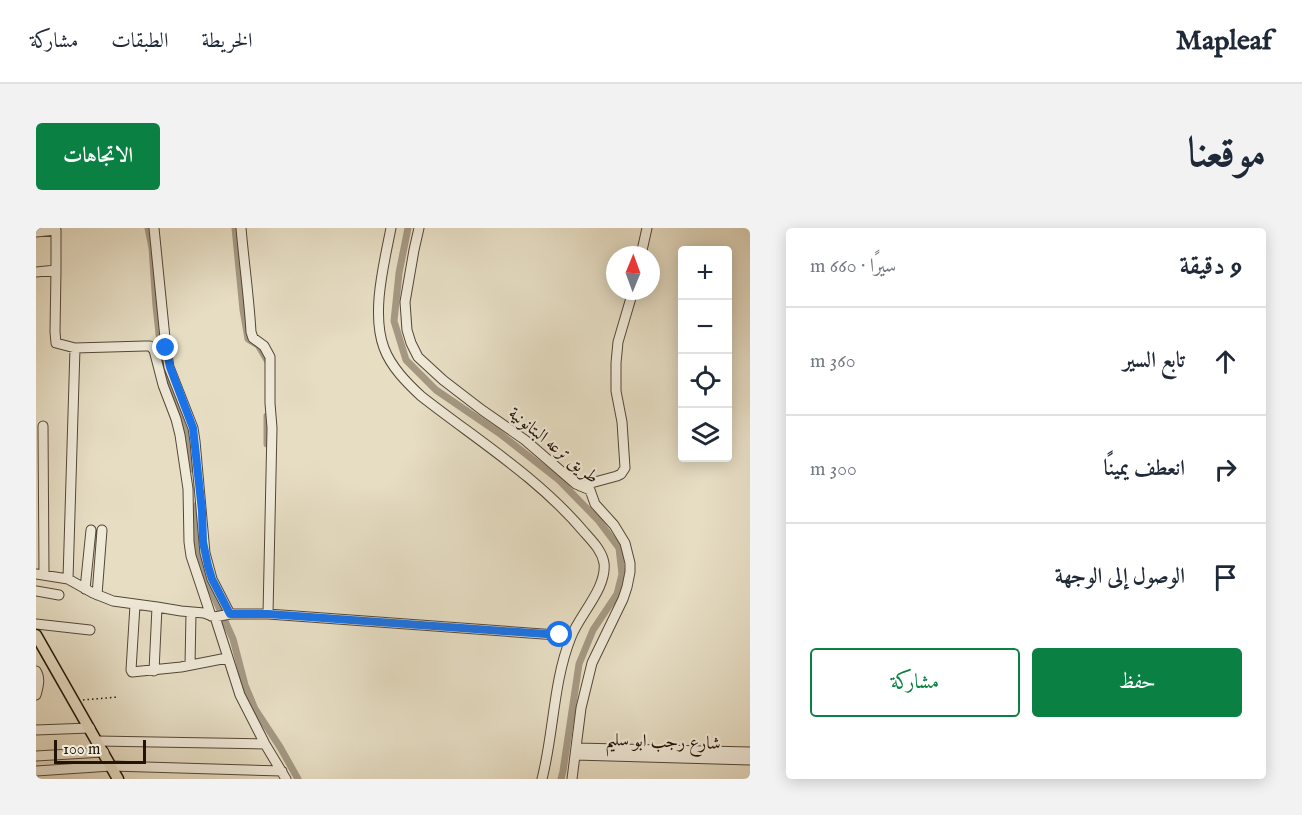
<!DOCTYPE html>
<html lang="ar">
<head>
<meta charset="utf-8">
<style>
  :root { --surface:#fff; --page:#f2f2f3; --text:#1f2937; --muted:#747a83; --line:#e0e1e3; --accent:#0b8043 }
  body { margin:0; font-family:"IM FELL English",Amiri,serif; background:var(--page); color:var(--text); direction:rtl }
  .controls { position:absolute; right:18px; top:18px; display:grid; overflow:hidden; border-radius:6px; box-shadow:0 3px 15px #0003 }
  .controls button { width:54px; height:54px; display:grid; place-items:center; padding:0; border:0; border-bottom:2px solid var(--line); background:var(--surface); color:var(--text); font:30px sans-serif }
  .compass { position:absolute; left:570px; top:18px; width:54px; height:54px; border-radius:50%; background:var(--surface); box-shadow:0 3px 15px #0003; rotate:1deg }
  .scale { position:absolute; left:18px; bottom:15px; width:92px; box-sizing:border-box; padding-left:6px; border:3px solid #231307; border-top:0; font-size:16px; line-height:21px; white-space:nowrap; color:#231307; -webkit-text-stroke:4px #efe9d8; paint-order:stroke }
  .stop { position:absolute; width:18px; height:18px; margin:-14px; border:4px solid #1a73e8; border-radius:50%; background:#fff }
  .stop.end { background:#1a73e8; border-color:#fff; box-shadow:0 2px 6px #0008 }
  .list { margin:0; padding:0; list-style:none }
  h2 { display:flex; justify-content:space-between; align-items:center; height:78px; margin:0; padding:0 24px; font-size:26px }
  h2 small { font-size:20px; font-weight:400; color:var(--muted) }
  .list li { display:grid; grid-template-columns:39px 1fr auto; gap:18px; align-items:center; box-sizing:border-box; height:108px; padding:0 24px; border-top:2px solid var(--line) }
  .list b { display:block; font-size:22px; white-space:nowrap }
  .list em { font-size:20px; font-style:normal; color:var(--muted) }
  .actions { display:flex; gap:12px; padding:18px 24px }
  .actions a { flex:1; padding:14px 0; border:2px solid var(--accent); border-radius:6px; text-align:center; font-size:21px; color:var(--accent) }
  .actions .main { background:var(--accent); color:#fff }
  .icon { flex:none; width:33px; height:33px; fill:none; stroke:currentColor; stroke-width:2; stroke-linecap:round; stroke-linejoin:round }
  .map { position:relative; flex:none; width:714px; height:551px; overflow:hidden; direction:ltr; border-radius:6px }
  header { display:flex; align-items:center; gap:36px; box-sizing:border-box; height:84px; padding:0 30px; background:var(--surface); border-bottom:2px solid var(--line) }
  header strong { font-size:28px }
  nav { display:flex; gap:33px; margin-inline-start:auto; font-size:21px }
  .intro { display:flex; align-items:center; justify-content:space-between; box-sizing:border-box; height:144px; padding:0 36px }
  h1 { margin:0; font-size:42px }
  .button { padding:15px 27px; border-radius:6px; background:var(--accent); color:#fff; font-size:21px; font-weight:700 }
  main { display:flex; gap:36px; padding:0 36px }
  aside { flex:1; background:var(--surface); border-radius:6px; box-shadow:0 3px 15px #0003 }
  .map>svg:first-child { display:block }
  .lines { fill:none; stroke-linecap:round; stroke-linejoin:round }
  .canal { stroke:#a49883; stroke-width:7 }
  .minor-casing { stroke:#544636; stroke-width:11 }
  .major-casing { stroke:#231307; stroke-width:13 }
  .path { stroke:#231307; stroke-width:1.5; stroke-dasharray:1.5 3; stroke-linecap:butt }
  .minor { stroke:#efe9d8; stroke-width:9 }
  .major { stroke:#e6ddc3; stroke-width:10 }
  .route { stroke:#1a73e8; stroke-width:8 }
  .labels { text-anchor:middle; stroke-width:4.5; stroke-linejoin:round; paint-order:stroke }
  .street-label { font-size:18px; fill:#231307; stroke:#efe9d8 }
</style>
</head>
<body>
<header>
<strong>Mapleaf</strong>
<nav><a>الخريطة</a><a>الطبقات</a><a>مشاركة</a></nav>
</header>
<div class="intro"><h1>موقعنا</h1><a class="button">الاتجاهات</a></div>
<main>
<aside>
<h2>9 دقيقة<small>سيرًا · 660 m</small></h2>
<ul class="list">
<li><svg class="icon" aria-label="ahead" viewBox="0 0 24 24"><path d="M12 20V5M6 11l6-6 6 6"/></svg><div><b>تابع السير</b></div><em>360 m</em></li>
<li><svg class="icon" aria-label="right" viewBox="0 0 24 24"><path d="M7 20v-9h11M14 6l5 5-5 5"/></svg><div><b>انعطف يمينًا</b></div><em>300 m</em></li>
<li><svg class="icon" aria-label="arrive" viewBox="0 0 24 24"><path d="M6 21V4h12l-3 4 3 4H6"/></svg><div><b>الوصول إلى الوجهة</b></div></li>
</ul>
<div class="actions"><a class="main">حفظ</a><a>مشاركة</a></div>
</aside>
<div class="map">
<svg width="714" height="551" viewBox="0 0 714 551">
  <rect width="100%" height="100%" fill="#e6ddc3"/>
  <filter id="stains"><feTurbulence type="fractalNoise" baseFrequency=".00333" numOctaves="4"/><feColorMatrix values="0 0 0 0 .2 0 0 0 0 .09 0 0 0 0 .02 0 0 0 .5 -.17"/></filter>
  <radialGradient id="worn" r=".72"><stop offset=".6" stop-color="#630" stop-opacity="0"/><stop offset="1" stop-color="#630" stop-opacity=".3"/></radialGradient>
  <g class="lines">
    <!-- canal -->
    <path class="canal" d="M112,0L116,20L120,78L125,124L135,161L150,195L158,242
      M199,0L207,82L212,111L222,117L231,132
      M372,0L363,45L358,93L370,132L400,162L463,205L523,252L562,292L583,320L586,346L581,366L557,402L543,436L527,543L525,551
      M231,188V216
      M161,277L160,317L167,344L197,411L209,457L219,481L244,519L262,551"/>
    <!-- minor casing -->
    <g class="minor-casing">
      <path id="minor" d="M118,0L130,120L133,139L157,200L159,213L169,325L176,351L194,386
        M205,0C208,35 213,69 215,104L217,110L228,118L234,129V175L236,200L232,386
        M355,0C348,36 335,85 348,120C355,139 371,155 385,168C441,212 503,250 549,305C557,314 566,323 568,335C571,360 544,386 535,409C517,454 518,504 506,551
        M383,0L378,22L369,74L371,102L375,115L382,129L407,152L446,182L489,212L540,256L554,262L559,276L578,297L589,315L594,335V344L591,359L587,371L556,435L545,480L536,551
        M0,4L20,2V42
        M605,27L611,0
        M0,44L20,42L19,104L20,115L39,120L109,118H114L118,122L127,157L140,191L144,207L152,261L153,314L155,328L175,388
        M7,198L8,347
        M544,258L581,248L585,246L589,240L586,194L580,163V135L582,114L597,63
        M0,346L32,351L57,365L77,373L121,379L145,383L168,385L179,389L194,386H232L535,408
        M32,351L39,120
        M49,361L55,302
        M0,363L23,367
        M61,367L66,302
        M99,377L95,442L96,444L145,439L191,430
        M179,389L204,467L229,516L250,551
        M0,396L54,402
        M154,437L155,385
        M0,443C5,451 2,459 0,467
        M118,443L121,379
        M0,502L54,500
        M61,513L229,516
        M540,520L714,524
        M539,527L714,532
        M0,528L68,524
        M0,543L75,538L246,543"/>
    </g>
    <!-- major casing -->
    <g class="major-casing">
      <path id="major" d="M0,407L82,551"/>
    </g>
    <!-- path -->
    <path class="path" d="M47,472L82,469"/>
    <!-- minor -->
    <use href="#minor" class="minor"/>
    <!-- major -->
    <use href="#major" class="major"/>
  </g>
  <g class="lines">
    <!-- route -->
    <path class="route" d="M130,120L134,139L157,200L166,283L167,314L172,338L176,351L194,386H232L524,407"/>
  </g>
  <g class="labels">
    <!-- street labels -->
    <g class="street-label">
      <text transform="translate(518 217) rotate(39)" y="6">طريق ترعه البتانونية</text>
      <text transform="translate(627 513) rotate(2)" y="6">شارع رجب ابو سليم</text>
    </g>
  </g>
  <rect width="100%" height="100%" filter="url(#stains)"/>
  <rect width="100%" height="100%" fill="url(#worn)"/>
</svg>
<div class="controls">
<button>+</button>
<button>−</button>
<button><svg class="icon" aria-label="locate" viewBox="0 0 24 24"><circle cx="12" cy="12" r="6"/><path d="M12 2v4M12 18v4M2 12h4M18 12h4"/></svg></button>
<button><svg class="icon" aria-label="layers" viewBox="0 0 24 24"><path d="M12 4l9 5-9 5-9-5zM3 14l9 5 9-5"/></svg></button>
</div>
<svg class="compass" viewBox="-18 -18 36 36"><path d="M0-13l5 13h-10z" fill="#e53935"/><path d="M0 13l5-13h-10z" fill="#747a83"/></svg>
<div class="scale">100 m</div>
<div class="stop" style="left:524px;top:407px"></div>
<div class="stop end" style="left:130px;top:120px"></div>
</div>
</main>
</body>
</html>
